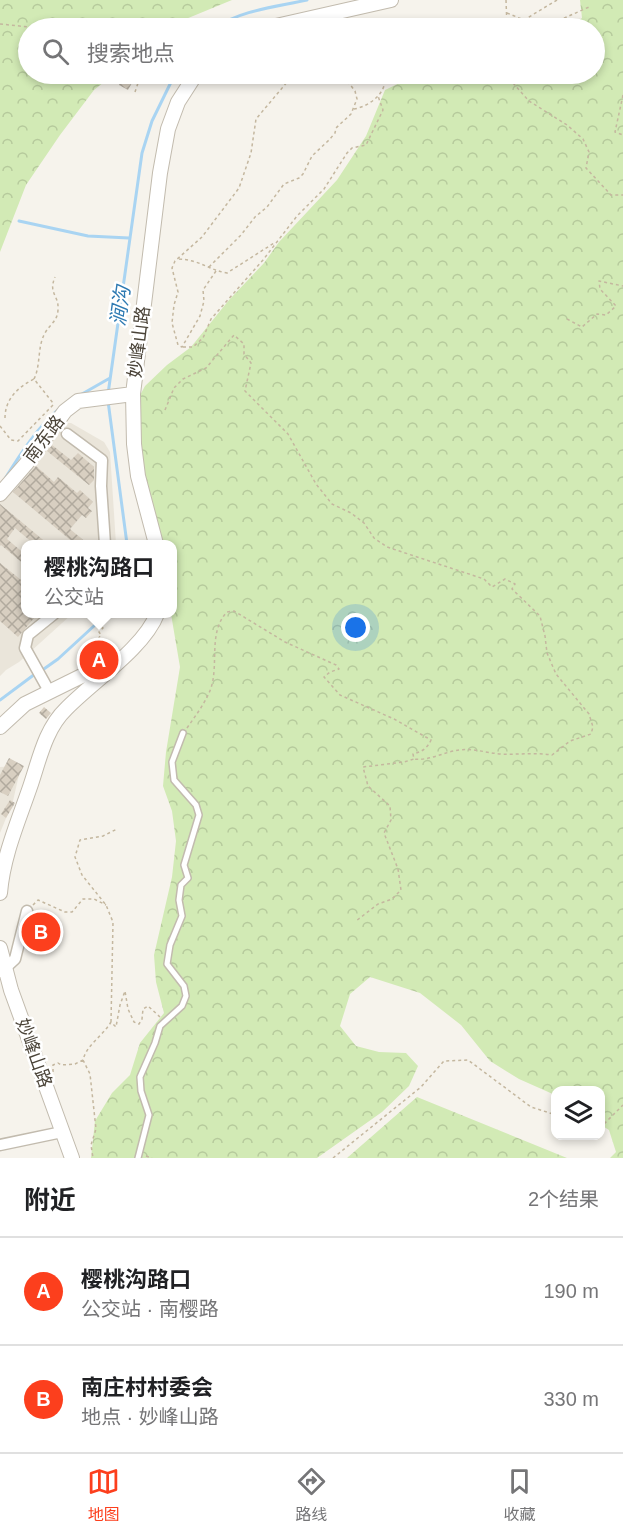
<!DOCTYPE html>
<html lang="zh">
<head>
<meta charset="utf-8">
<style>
  :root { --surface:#fff; --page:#f6f6f6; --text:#202124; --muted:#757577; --line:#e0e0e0; --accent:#fc3f1d }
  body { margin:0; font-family:Arial,"Noto Sans SC",sans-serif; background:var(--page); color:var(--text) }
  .controls { position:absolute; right:18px; bottom:18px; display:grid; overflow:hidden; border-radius:12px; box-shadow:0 3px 9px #0003 }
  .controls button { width:54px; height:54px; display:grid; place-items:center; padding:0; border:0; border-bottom:2px solid var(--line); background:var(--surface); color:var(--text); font:30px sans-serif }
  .you { position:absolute; left:356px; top:628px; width:21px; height:21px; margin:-15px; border:4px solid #fff; border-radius:50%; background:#1a73e8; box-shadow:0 0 0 9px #1a73e833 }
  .badge { display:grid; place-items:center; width:39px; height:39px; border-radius:50%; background:var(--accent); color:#fff; font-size:20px; font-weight:700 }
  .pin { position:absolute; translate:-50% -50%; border:3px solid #fff; box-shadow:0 2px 6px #0006 }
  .popup { position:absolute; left:21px; top:540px; width:156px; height:78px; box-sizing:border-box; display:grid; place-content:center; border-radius:12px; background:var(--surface); filter:drop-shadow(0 2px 4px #0005); font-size:20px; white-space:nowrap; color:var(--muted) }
  .popup b { font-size:22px; color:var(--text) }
  .popup::after { content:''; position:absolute; left:50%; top:100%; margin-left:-12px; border:12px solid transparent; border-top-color:var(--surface) }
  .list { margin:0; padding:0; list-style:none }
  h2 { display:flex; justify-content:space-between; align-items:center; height:78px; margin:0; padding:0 24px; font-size:26px }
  h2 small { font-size:20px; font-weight:400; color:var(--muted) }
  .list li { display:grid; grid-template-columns:39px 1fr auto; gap:18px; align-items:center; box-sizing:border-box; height:108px; padding:0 24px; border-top:2px solid var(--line) }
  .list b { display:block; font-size:22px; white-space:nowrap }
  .list p { margin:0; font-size:20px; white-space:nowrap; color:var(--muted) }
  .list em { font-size:20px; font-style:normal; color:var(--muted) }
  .icon { flex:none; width:33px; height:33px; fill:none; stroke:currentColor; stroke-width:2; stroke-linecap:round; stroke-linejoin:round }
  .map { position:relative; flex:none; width:623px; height:1158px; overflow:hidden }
  .search { position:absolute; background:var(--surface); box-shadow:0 3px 9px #0003; left:18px; right:18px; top:18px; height:66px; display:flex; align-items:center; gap:15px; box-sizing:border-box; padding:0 21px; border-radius:33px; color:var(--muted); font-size:22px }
  .sheet { height:294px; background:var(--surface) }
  nav { display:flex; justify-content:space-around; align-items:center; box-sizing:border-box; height:84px; border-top:2px solid var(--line); background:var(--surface); font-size:16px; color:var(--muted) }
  nav a { display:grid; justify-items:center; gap:3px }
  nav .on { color:var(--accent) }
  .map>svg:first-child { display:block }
  .residential { fill:#eae5da }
  .forest { fill:url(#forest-crowns) }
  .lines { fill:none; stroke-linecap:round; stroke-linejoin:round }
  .stream { stroke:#a9d4f2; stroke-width:3 }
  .building { fill:url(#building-cross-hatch) }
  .service-casing { stroke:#c2bbae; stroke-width:8 }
  .minor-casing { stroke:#c2bbae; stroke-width:13 }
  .tertiary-casing { stroke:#c2bbae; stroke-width:16 }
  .path { stroke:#c4b79f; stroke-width:1.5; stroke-dasharray:3 3; stroke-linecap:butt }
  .service { stroke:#fff; stroke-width:5 }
  .minor { stroke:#fff; stroke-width:10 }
  .tertiary { stroke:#fff; stroke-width:14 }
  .labels { text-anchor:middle; stroke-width:5; stroke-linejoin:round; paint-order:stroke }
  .street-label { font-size:18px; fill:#4b4439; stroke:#fff }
  .water-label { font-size:20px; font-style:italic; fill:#2e7ab2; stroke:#fff }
</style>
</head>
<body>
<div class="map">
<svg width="623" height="1158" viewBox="0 0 623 1158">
  <defs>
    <pattern id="forest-crowns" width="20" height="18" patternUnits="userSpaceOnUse" patternTransform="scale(1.5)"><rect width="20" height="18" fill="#d2eab5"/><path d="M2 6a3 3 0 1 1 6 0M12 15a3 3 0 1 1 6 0" fill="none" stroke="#b6ca9c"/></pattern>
    <pattern id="building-cross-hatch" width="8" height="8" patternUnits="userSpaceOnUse" patternTransform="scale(1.5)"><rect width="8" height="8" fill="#d8cfc1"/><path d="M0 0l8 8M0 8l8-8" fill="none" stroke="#b1aa9e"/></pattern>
  </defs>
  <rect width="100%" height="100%" fill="#f6f3ec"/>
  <!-- residential -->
  <path class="residential" d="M63,423H71L104,442L110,452L116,544H26V614H72L19,662L6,670L0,676V501Z
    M21,766L13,801L0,833V767Z"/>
  <!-- forest -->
  <path class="forest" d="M0,0H232L181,21L172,28H28V74H114L94,90L60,135L26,185L0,252Z
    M580,0H623V1158H610L616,1152L609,1130L601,1125L600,1090H556L555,1095L519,1079L490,1061L461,1025L420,993L370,977L350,994L340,1026L356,1046L379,1052L406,1053L418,1066L409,1086L382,1112L317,1158H91L95,1121L112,1093L130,1075L140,1043L164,1013L156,982L154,955L172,877L176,841L172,811L163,786L166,752L180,667L171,614L172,544H154L132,410L145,386L167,365L191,347L229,300L264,263L279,242L337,180L366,136L385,90L412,77L442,74H594V28H568L582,18Z
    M417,1097L567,1158H347Z"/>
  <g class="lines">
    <!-- stream -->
    <path class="stream" d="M215,28C241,10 276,7 307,0
      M19,221L88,236L129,238
      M82,394L110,378
      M108,394L142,153L152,121L175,74
      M108,401L127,544
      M6,477C21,453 37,428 59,409
      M41,671L58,659L107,614
      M0,700L35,674"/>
  </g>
  <!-- building -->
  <path class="building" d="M124,74H137L128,90L119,85Z
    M52,445L71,460L78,453L94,467V480L89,485L47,451Z
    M36,466L54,482L58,477L77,493L80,490L93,502L88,508L92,511L86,518L82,515L70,529L88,544H75L13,492Z
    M0,504L48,544H34L15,528L7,539L26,555V566L1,545L0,546Z
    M0,563L26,584V614H32L35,617L18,637L0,621Z
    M44,707L51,713L46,719L39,713Z
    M9,758L24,766L8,796L0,792V775Z
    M10,800L15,803L6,818L1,814Z
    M37,911L46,912L45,918H50L48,946L31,944L33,920H36Z"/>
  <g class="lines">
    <!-- service casing -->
    <g class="service-casing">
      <path id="service" d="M138,1158L149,1115L141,1091L140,1077L155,1043L160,1026L182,1006L186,996L184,986L167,964L170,945L182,916L179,900L181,885L188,878L184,865L199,815L196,805L174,780L172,762L183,733"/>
    </g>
    <!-- minor casing -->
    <g class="minor-casing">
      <path id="minor" d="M67,434L102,460L101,486L105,544
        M49,691L25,648L28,635L54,614
        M1,972L15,959L27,911
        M0,1145L62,1132"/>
    </g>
    <!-- tertiary casing -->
    <g class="tertiary-casing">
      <path id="tertiary" d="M267,28L391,0
        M0,494L26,464L65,411L78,401L133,394
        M156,544L138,476L134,444L133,394L160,173L168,129L178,102L196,74
        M0,727L25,704L112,661
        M0,893C3,856 18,822 30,787C39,761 45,729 66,709C92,682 144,648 157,614
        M0,948L11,990L72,1158"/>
    </g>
    <!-- path -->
    <path class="path" d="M506,0L507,28
      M507,13L524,20L557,0
      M0,24L39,28
      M471,28L490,22H507
      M542,28L589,7
      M505,74L529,101L567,125L583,139L589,152L586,168L611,195H623
      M135,92L141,74
      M623,95L615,132L623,135
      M354,109C366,107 380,98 384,86C387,80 387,78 391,74
      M179,259C200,260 209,270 227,273L274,243
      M209,267L241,235L255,217L267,207L284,184L299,178L303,174L312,156L329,140L335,133L336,128L351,114L357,99L355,91L342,74
      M216,271L203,290L204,301L200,316L182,347L178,345L172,323L174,305L178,292L172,268L175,261L202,237L239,188L251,153L256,119L288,81L297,74
      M567,319L582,327L597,314L606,315L616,306L600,289L599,281L623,286
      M183,347H193L203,338L211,319L263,260L297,216L324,189L347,153L352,148L366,145L383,110L378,96
      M34,379C41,365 37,347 45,333C50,324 58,321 58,309C59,295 48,294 55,277
      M165,410L174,388L183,379L206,368L234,335L244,344V354L251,363L245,391L288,434L316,484L332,504L351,513L364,523L374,538L387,547L484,579L492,587L505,579L515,584L512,589L540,616L545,636L547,653L556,674L589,714L593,727L591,734L570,741L552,755C535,752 518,755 501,754C486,753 474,748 459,750C444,752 429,761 414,759
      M5,418C5,399 18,387 34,379L53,403
      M0,426L11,440L18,441L54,404
      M92,614L91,615L103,628L99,632L101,635L98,639L107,650
      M187,728C196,715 206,702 211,688C219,663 208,632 227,612L234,611L285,642L336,665L339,669L330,672L324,677L340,695L394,719L431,740C427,749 421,752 413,754L414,759L404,762L363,767L368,786L390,806L391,820L384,833L398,869L401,890L392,899L378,904L356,921
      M33,905L38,900L65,912H72L83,899H94L106,905
      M111,1022L113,922L106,905L82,875L75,857L80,840L103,836L117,829
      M83,1060L90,1074L96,1129L91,1145L93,1158
      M53,1072V1065L58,1063L61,1065L75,1064L83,1060C87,1044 102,1037 111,1022L116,1027L120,1005L125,991L128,1009L134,1022L139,1024L142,1019L143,1009L148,1006L160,1017
      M600,1128L623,1105
      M146,1156L152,1158
      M333,1158L421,1087L444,1061L468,1060L531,1107L556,1115"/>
    <!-- service -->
    <use href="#service" class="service"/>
    <!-- minor -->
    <use href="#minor" class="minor"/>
    <!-- tertiary -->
    <use href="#tertiary" class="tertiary"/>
  </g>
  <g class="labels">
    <!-- street labels -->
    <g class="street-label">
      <text transform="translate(139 342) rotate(-83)" y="6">妙峰山路</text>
      <text transform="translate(44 439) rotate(-53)" y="6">南东路</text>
      <text transform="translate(34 1053) rotate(70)" y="6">妙峰山路</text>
    </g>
    <!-- water labels -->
    <g class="water-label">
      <text transform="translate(120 306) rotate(-82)" y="7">涧沟</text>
    </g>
  </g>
</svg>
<div class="controls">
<button><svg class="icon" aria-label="layers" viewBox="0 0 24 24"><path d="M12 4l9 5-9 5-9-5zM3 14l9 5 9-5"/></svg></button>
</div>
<div class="you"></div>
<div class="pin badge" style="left:99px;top:660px">A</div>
<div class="popup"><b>樱桃沟路口</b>公交站</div>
<div class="pin badge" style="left:41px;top:932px">B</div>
<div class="search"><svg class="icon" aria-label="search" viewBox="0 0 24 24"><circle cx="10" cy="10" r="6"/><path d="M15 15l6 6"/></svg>搜索地点</div>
</div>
<section class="sheet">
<h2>附近<small>2个结果</small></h2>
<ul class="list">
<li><span class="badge">A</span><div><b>樱桃沟路口</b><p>公交站 · 南樱路</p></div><em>190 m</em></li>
<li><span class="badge">B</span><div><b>南庄村村委会</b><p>地点 · 妙峰山路</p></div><em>330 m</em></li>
</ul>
</section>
<nav>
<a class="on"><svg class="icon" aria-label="map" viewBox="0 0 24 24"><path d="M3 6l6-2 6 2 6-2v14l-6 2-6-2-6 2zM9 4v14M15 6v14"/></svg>地图</a>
<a><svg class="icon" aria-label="directions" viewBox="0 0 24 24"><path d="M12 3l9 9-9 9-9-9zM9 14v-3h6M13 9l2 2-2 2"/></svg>路线</a>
<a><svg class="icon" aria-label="saved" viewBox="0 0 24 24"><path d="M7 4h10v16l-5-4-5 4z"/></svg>收藏</a>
</nav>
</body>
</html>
